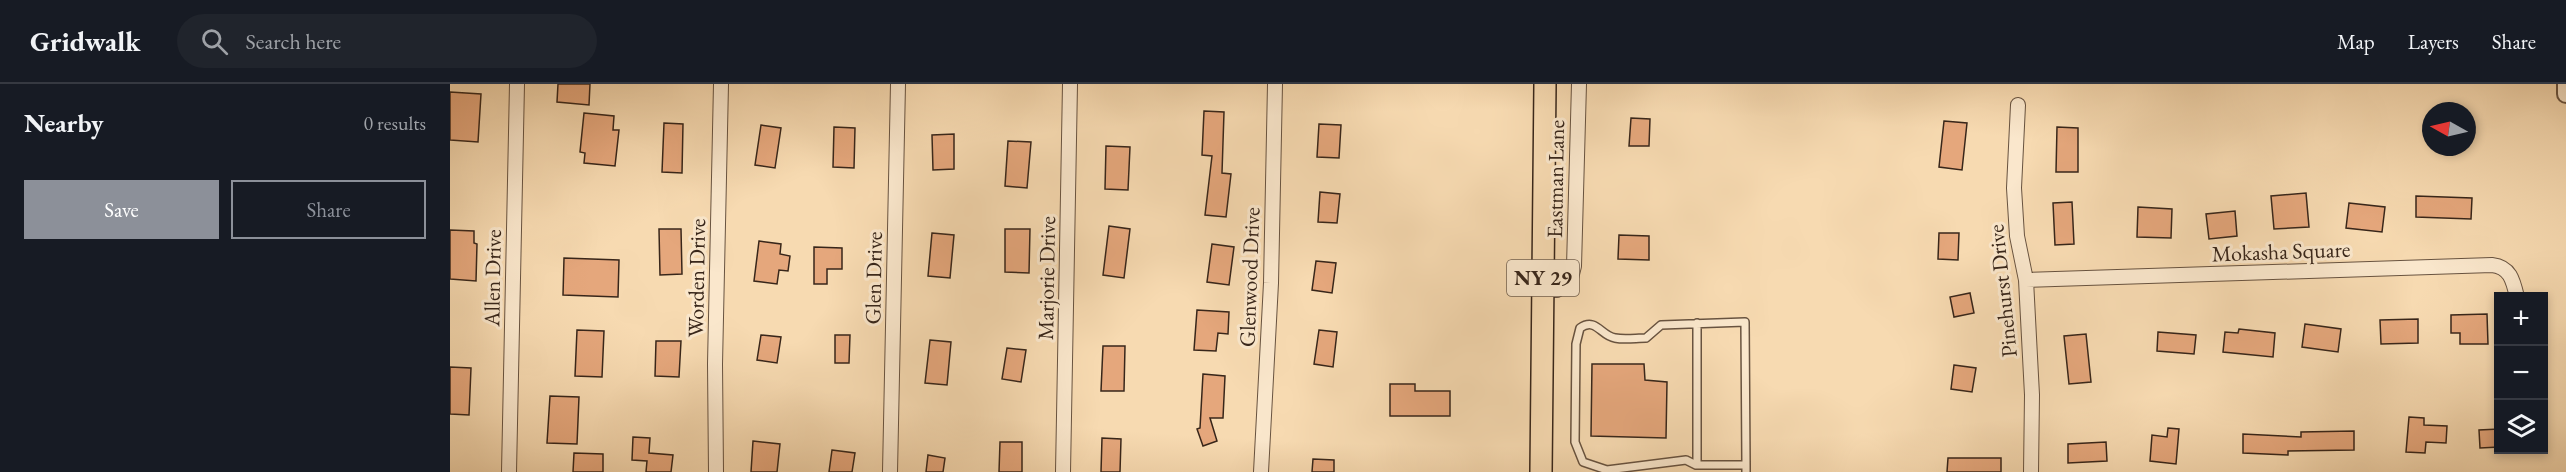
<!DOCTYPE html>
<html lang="en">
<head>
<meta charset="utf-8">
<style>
  :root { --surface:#171b24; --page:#20242c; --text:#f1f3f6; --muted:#9ea1a6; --line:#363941; --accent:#8c9099 }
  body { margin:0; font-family:"EB Garamond",serif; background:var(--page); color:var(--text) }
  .controls { position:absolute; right:18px; bottom:18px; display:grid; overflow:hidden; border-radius:0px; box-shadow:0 3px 9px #0003 }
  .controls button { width:54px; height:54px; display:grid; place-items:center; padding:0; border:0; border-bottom:2px solid var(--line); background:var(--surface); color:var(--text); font:30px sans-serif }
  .compass { position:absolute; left:1972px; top:18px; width:54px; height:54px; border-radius:50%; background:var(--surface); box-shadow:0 3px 9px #0003; rotate:278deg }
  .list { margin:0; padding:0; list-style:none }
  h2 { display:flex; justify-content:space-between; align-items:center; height:78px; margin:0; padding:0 24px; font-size:26px }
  h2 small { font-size:20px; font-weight:400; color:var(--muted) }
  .actions { display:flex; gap:12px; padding:18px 24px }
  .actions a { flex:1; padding:14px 0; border:2px solid var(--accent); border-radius:0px; text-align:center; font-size:21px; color:var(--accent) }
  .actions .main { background:var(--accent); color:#fff }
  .icon { flex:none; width:33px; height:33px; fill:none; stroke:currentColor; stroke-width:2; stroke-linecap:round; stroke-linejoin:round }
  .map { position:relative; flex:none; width:2116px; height:388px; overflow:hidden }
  header { display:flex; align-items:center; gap:36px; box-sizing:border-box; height:84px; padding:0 30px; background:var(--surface); border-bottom:2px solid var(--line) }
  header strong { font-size:28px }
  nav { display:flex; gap:33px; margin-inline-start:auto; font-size:21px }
  .search { width:420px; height:54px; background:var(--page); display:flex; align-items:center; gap:15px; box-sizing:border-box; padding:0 21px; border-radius:33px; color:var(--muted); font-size:22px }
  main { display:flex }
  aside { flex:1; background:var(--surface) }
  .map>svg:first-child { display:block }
  .building { fill:#e5a77c; stroke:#38261a; stroke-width:1.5 }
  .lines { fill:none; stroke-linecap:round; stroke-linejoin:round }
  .service-casing { stroke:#685340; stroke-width:10 }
  .minor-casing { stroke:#685340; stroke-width:16 }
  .tertiary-casing { stroke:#685340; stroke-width:20 }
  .trunk-casing { stroke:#38261a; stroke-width:24 }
  .service { stroke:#fae7cc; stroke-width:7 }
  .minor { stroke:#fae7cc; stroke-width:14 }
  .tertiary { stroke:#fae7cc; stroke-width:16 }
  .trunk { stroke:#f7dab1; stroke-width:21 }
  .labels { text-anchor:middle; stroke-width:6; stroke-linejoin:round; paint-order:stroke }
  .shield { fill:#fae7cc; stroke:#72604f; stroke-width:1.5 }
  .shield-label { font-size:21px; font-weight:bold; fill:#38261a }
  .street-label { font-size:22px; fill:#38261a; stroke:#fae7cc }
</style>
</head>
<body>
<header>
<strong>Gridwalk</strong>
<div class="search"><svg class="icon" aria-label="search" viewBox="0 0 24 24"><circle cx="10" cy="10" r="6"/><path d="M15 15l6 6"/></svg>Search here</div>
<nav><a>Map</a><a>Layers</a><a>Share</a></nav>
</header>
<main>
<aside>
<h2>Nearby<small>0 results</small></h2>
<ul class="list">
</ul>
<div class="actions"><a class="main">Save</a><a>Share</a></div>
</aside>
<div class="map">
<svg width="2116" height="388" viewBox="0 0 2116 388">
  <rect width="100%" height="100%" fill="#f7dab1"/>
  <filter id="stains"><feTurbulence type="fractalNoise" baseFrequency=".00333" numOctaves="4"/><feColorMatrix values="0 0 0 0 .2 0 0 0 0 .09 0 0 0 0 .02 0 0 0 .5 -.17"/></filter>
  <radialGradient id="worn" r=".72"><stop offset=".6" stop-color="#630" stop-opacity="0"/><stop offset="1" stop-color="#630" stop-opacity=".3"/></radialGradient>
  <!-- building -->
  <path class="building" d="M108,0H140L139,21L107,18Z
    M0,8L31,10L28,58L0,56Z
    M754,27L774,28L772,89L781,90L776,133L755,131L762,72L752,71Z
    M134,29L164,32L163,46H169L165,82L134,79L135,69L130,68Z
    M1181,34L1200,35L1199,62H1179Z
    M1494,37L1517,39L1512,86L1489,83Z
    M214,39L233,40L232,89L212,88Z
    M869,40L891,41L889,74L867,73Z
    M311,41L331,44L325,84L305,81Z
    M384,43L405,44L404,84L383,83Z
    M1607,43L1628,44V88H1606Z
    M504,50V85L483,86L482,51Z
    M558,57L581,58L577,104L555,102Z
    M656,62L680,63L678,106L655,105Z
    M870,108L890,110L887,139L868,138Z
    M1856,109L1859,143L1824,145L1821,112Z
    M1966,112L2022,114L2021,135L1966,133Z
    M1622,118L1624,160L1605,161L1603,119Z
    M1899,119L1935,123L1932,148L1896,144Z
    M1688,123L1722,125L1721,154L1687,153Z
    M1785,127L1787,152L1759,155L1756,130Z
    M659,142L680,145L674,194L653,191Z
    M209,145H231L232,190L210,191Z
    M555,145H580L579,189L555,188Z
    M0,146L24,147V159L27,160L26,197L0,195Z
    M482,149L504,151L500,194L478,192Z
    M1489,149H1509L1508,176L1488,175Z
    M1169,151L1199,152V176L1168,175Z
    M309,157L331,160L330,170L340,172L338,187L329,186L327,200L304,197Z
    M762,160L784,163L779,201L757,198Z
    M364,163L392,164V185H377V200H364Z
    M114,174L169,176L168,213L113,211Z
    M866,177L886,179L882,209L862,206Z
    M1520,209L1524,229L1504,233L1500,213Z
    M747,226L779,228L778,250L768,249L766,267L744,266Z
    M2037,230L2038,260H2010V249H2001V231Z
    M1968,235V259L1931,260L1930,236Z
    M1855,240L1891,245L1888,268L1852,263Z
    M1789,245L1825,249L1823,273L1773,268L1775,248L1788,249Z
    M127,246L154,247L152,293L125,292Z
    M869,246L887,248L883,283L864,280Z
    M1708,248L1746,251L1744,270L1707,267Z
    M1636,250L1641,298L1619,300L1614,252Z
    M311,251L331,253L327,279L307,276Z
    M385,251H400L399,279H385Z
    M480,256L501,258L497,301L475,299Z
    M206,257H231L229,293L205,292Z
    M653,262H675L674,307H651Z
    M557,264L576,266L571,298L552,295Z
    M1142,280H1194L1195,296L1217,298L1216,354L1141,352Z
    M1504,281L1526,284L1522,308L1501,305Z
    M0,283L21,284L19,331L0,330Z
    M753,290L775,292L773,334H760L767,357L753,362L747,345L750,344Z
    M940,300H965V307H1000V332H940Z
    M100,312L129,313L127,360L97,359Z
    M1959,333L1974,334V341L1997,342L1996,359L1976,358L1975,369L1956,368Z
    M1718,344L1729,345L1726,380L1700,377L1702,351L1717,353Z
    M2049,345V363L2030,364L2029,346Z
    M1904,347V366L1838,367V371L1793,369V350L1851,353V348Z
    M183,353L200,354L199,369L223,371L221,388H196L197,377L182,376Z
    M652,354L671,355L670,388H651Z
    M303,357L330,360L327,388H301Z
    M550,358H572V388H549Z
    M1656,358L1657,377L1618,379V360Z
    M382,366L405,369L402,388H379Z
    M124,369L153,370V388H123Z
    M478,371L495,374L493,388H476Z
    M1498,374H1551V388H1497Z
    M863,375L884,376V388H862Z"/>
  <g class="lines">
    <!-- service casing -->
    <g class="service-casing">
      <path id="service" d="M1247,239V381
        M1296,388V381L1295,238L1211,241L1196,254C1186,254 1175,256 1165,254C1151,252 1146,233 1130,244L1126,260L1125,358L1133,378L1157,386L1236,376L1246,381H1296"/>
    </g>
    <!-- minor casing -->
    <g class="minor-casing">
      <path id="minor" d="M1568,21L1564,104L1567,152L1576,196L1582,311L1581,388
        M1576,196L2042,181C2060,183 2063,196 2067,213
        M1093,206H1107L1120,198L1124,182L1129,0
        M59,388L67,0
        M266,388L265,280L271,0
        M440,388L448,0
        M613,388L620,0
        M811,388L821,199L825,0"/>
    </g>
    <!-- tertiary casing -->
    <g class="tertiary-casing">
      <path id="tertiary" d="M2116,0V10"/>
    </g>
    <!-- trunk casing -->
    <g class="trunk-casing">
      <path id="trunk" d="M1091,388L1095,0"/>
    </g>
    <!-- service -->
    <use href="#service" class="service"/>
    <!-- minor -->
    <use href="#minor" class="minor"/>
    <!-- tertiary -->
    <use href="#tertiary" class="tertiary"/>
    <!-- trunk -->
    <use href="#trunk" class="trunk"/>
  </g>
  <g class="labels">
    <!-- shield labels -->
    <rect class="shield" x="1057" y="176" width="72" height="36" rx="4.5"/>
    <g class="shield-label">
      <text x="1093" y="201">NY 29</text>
    </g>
    <!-- street labels -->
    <g class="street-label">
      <text transform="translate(1105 95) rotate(-89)" y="8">Eastman Lane</text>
      <text transform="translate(1831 167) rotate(-2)" y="8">Mokasha Square</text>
      <text transform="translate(799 193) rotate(-88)" y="8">Glenwood Drive</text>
      <text transform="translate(42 194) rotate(-89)" y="8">Allen Drive</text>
      <text transform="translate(246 194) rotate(-89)" y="8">Worden Drive</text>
      <text transform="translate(423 194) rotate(-89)" y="8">Glen Drive</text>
      <text transform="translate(596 194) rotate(-89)" y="8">Marjorie Drive</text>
      <text transform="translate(1552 207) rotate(-96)" y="8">Pinehurst Drive</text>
    </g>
  </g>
  <rect width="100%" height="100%" filter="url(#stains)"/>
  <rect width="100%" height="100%" fill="url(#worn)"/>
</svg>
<div class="controls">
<button>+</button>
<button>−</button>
<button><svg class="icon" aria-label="layers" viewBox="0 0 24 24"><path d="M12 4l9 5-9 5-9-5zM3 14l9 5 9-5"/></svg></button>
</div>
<svg class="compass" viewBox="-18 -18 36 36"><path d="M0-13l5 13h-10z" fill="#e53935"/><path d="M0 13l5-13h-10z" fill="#9ea1a6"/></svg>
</div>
</main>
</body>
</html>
